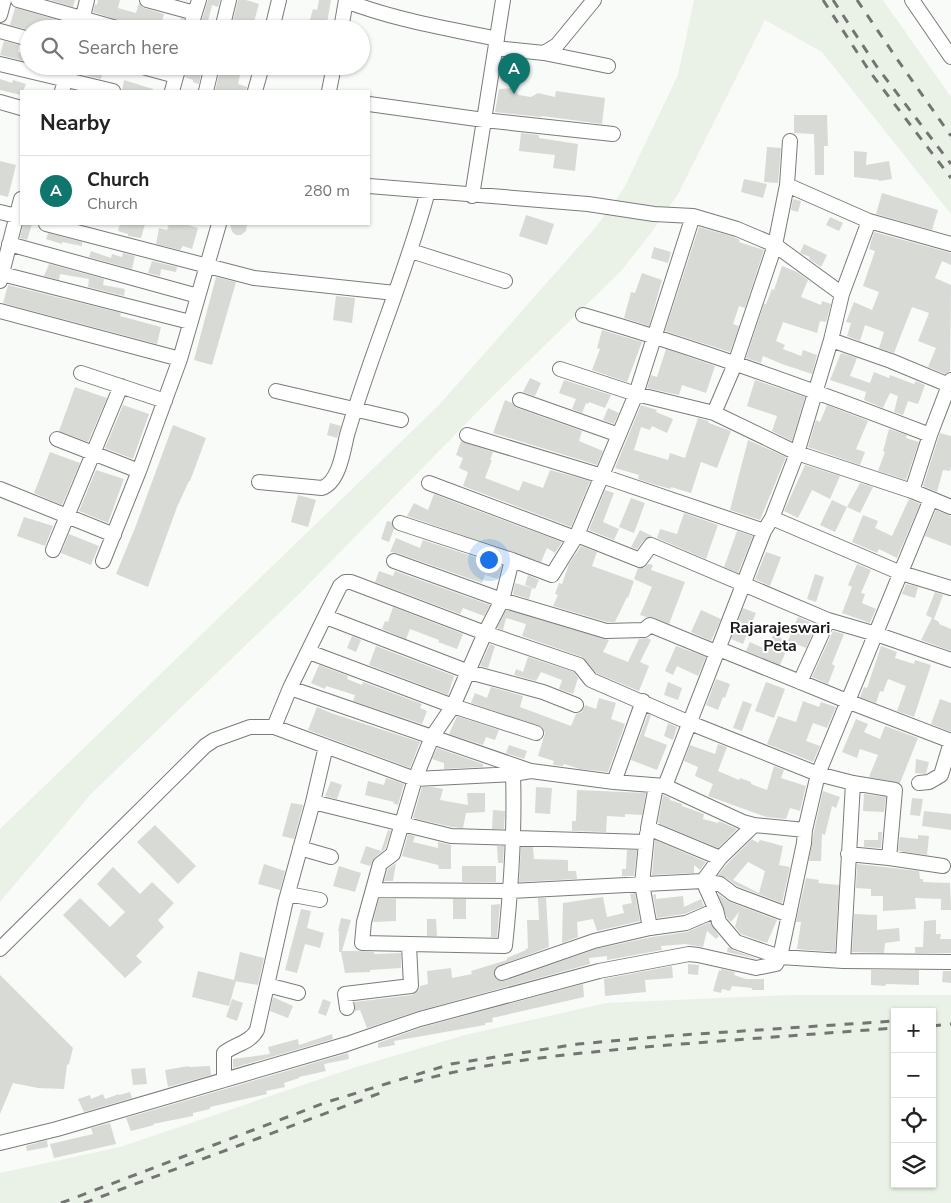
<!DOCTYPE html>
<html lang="en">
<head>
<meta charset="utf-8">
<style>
  :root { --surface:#fff; --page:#f2f2f2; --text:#222; --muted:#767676; --line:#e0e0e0; --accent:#0f766e }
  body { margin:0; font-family:"Nunito Sans",sans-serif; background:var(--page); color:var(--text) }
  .controls { position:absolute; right:15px; bottom:15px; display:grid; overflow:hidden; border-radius:0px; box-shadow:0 1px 4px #0004 }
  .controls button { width:45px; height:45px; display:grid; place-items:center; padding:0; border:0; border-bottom:1px solid var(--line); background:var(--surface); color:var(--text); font:25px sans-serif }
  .you { position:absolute; left:488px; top:559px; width:18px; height:18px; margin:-12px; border:4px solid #fff; border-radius:50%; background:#1a73e8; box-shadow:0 0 0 8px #1a73e833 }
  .badge { display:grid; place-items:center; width:32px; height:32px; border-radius:50%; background:var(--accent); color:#fff; font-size:16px; font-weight:700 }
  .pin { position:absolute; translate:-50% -41px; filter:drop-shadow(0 1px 2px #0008) }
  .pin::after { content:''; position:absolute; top:26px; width:18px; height:15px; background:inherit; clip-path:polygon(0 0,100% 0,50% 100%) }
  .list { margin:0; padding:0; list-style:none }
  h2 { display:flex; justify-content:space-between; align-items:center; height:65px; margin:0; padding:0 20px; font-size:21px }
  h2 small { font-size:16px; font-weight:400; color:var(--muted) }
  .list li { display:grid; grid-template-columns:32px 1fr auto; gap:15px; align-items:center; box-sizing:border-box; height:70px; padding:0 20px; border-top:1px solid var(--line) }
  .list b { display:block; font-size:19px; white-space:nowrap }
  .list p { margin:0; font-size:16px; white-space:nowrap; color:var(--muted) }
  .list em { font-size:16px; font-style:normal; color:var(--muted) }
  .icon { flex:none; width:28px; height:28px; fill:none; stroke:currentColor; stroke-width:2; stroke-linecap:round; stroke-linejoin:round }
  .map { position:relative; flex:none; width:951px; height:1203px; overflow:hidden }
  .search { position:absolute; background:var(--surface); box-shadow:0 1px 4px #0004; left:20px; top:20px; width:350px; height:55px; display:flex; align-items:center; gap:12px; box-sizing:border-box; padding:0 18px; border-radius:28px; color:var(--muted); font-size:19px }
  .panel { position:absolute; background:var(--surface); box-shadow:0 1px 4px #0004; left:20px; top:90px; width:350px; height:135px; border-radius:0px }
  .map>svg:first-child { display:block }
  .built { fill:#eaf2e7; fill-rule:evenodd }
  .building { fill:#d8dad6; fill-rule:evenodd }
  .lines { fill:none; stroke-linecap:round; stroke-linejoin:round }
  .minor-casing { stroke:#7a7c79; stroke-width:16 }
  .minor { stroke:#fff; stroke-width:14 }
  .rail { stroke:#747573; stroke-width:3; stroke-dasharray:9 9; stroke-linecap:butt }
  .labels { text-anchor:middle; stroke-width:4; stroke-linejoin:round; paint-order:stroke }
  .neighbourhood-label { font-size:16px; font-weight:bold; fill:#1a1b1a; stroke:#fff }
</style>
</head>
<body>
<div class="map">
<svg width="951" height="1203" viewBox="0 0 951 1203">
  <rect width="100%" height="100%" fill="#f8fbf7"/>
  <!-- built -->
  <path class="built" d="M694,0H883L951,97V214L822,52L765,20L678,194L651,233L622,270L492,397L299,594L91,794L0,902V829L439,405L596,227L624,188L678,75Z
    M788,995H951V1203H0V1173L120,1147L356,1067L465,1035L606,1003ZM895,1012H932V1184H895Z"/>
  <!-- building -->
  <path class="building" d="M50,0H75L73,7Z
    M98,0H120L118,8L136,13L139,3L144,8L164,14L162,21L178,26L181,18L184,19L182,27L179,26L178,29H146L93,12L95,4L97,5Z
    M208,0H220L218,7L212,5L206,29H199Z
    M238,0H246L259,4L252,29H231Z
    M319,0H331L326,29L308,27L313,9L317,10Z
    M15,8L57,20L56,29L29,30L10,25Z
    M4,41L19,45L18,52L29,54V62L0,55Z
    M79,66H104L101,79L77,73Z
    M188,66H203L199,84L193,82V80L185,77Z
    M221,66H242L238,84L247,87L246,91H215Z
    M0,79L12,83L13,80L26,84L23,91H21V95L0,90Z
    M124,80L153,89V91H122Z
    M513,88L519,95L531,97L538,93L555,97L556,91L605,98L602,124L542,116L541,117L495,112L499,89Z
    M794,115H827L828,146H824V175H815L814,134L794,133Z
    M521,133L539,135V138L578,144L575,171L553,168L555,155L519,151Z
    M767,147L781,148L778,183L764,182Z
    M854,151L867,152L866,165L889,161L892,179L879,181V180L854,177Z
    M0,161L16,165L8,197L0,195Z
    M744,179L767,184L763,198L741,192Z
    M882,193L938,210L932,230L876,214Z
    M793,199L801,201L798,212L791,210Z
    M526,215L554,224L547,245L519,236Z
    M830,217L843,223L839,231L826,225Z
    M26,224H32L27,240L20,238L23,225Z
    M120,224H145L141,238L128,236V234L118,231Z
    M169,224H188V225L198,228L192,249L183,246L180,250L156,244L159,228L167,230Z
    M230,224H247L246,231L241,235H236L232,232Z
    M699,227L734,237L740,240L739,242L764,250L745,308L739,306L733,324L739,326L730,352L665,331Z
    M874,232L951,253V265L942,261L935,278L951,285L950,371L945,374L928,367L936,348L918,341L929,313L912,307L894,353L879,348L884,332L865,325L860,341L847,336L851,323L846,322L854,302L872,310L879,292L863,286L875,251L869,249Z
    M48,233L82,242V246L62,242V244L46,239Z
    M804,244L827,255L821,267L809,259L810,257L800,253Z
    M654,247L671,252L668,263L651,258Z
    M91,251L111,258L112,254L122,257L123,253L135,256L132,269L89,257Z
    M152,261L177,267L176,272L161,269L160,276L148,273Z
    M49,264L104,279L103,285L125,289L124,296L88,287L89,279L60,274L59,280L44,276Z
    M782,266L797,272L808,280L801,297L821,305L822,301L831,304L826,322L820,321L817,333L783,322L776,341L785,345L783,349L801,356L803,350L817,355L812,374L782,364L763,356L761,363L746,358L764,304H766L772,289L774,290Z
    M642,273L662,280L649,326L624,318L631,292L635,293Z
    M216,277L236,282L212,365L194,360Z
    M8,285L121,313L120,316L161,327L157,344L3,303Z
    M336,296L355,298L352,323L333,320Z
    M602,330L642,342L627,382L592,370L600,349L597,348Z
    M666,349L715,366L706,393L682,385L679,395L647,388L651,375L657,377Z
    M841,353L857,358L850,376L870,383L874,372L889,378L890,375L914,384L916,381L925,385L918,404L908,401L903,415L894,412L898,396L890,393L883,408L864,400L866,392L830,380Z
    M530,378L541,383L535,396L523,392Z
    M564,380L611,395L605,408L589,402L588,404L586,403L582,413L572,409L576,399L559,393Z
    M755,380L805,397L792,441L772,431L777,416L747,406Z
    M75,387L107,398L88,442L59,431Z
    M505,400L512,403L517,408L582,431L579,441L603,451L597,465L493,433Z
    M123,405L149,414L133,459L105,448Z
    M641,405L657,410L656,412L673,419L667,433L652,426L650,430L641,427L634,450L668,460L670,453L685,458L698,418L708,421L709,423L731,431L717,468L701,462L691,493L671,487V489L653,484L638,479L639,475L615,468Z
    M827,405L868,421L856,449L865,452L860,465L808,447L816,420L820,422Z
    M608,408L619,413L614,424L603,420Z
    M330,423L341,426L337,438L327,435Z
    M173,425L206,438L190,481H189L177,507L148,587L116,574L135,528Z
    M889,429L907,435L906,438L919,442L906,480L878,471L885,452L883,451Z
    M940,433L951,436V467L950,471L943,470L937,492L923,486Z
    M748,440L786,457L760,520L730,510Z
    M461,441L493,452L490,460H492L485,478L519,491L523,481L543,488L550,470L590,481L571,527L463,486L468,472L459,468L463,458L456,455Z
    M50,452L80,463L62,505L34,493Z
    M805,465L840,476L830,499L812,490L798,518L784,511Z
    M96,470L124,479L108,523L79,511Z
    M860,483L873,487L860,513L847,507Z
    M605,490L614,493L603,522L619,529L614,540L589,530Z
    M434,494L457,503L562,542L555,553L547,548L541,562L407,516L414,503L428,510Z
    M298,495L316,500L308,527L291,522Z
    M631,498L645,503L634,533L619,527Z
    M909,499L920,504L897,558L879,549L877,553L852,542L863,515L878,521L875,528L892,536Z
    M832,500L847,507L835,532L820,525Z
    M936,510L951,516V546L925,536Z
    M684,513L718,525L706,559L657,538L660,529L677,534Z
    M24,517L53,526L45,546L17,536Z
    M387,521L392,522L394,529L389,542L381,539Z
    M640,530L652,536L644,540L637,549L631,547Z
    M737,531L753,536L738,573L724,567Z
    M69,534L99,546L91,565L61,553Z
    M396,538L420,548L423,540L502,566L498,579L485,575L482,583L397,553L390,552Z
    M581,546L597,552L592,566L634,581L628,598L627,597L615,622H607L553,606L558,595L555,594L559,583L562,584L569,564Z
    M766,552L781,557L770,586L755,579Z
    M648,564L653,565L651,570L685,582L669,624L653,617H646L640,615L652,587L634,579L638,568H644Z
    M857,564L871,570L861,593L865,594L862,603L876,609L870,623L842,613L852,587L848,585Z
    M379,571L393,576L395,571L490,605L484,616L463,608L460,614L375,582Z
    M815,574L824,577L816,602L807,599Z
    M528,575L539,580L535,589L525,585Z
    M515,583L532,588L529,599L513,594Z
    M906,584L918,587L915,598L902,594Z
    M935,592L943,595L934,619L926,615Z
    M393,607L463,634L457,649L438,642L439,640L410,629L406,639L382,629L385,621L388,622Z
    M743,608L756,613L743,644L731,639Z
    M506,610L609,640L603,652L628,662L639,639L647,638L651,640L640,662L649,666L639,691L596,673L582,657L522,636L526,624L506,618L503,630L497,628Z
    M701,610L721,619L711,641L691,632Z
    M798,617L816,625L806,648L788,641Z
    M932,618L939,622V624L951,629V651L921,640Z
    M833,631L844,634L832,664L835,666L828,684L812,677Z
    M773,635L790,642L780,665L746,651L750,642L767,650Z
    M352,636L361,640L356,652L347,648Z
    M490,644L495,646L488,668L480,666Z
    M376,646L454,676L448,695L369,665Z
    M676,646L706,657L698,676L677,666L673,675L665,671Z
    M881,646L897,652L895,658L914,664L915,660L931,665L914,717L897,711L906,686L888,679L883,692L880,691L876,703L860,697L864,687L867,688Z
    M528,657L574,672L578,678L573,694L559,689L562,680L541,672L536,681L514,675L516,669L523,672Z
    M319,665L348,676L347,679L362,685L363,682L422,704L420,708L427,711L422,724L353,701L355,695L326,686L325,689L311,683Z
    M716,679L730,684L725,698L723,697L718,710L706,705Z
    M668,682L682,688L678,700L664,695Z
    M766,682L785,689L774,718L755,711Z
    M491,687L523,696L520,707L571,726L576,714L582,712L585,705L596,709L599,698L616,703L611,719L625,724L608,772L580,769L564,764L563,766L553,765L554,761L538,756L545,733L542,727L471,703L475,693L487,698Z
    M940,699L951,703V732L931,724Z
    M743,701L752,704L742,731L733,728Z
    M803,701L819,707L821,702L836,707L827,728L813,723L806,741L820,746L813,762L767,744L778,716L796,722Z
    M317,707L331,713L420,742L410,768L308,730Z
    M648,714L651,715L644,736L667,745L657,770L631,760Z
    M457,716L499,730L495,740L486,737L483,745L449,734Z
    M856,719L868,724L864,732L880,739L885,726L918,738L900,783L869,777L878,755L860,749L857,758L842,752Z
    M668,723L677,727L673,740L664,736Z
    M718,744L727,747L718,771L739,780L740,778L751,782V784L767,790L774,766L784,770L781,778L806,786L800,811L790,808L786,819L766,817L708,796L713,784L695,776L698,767L684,761L690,745L715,754Z
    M509,745L527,751L524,759L506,753Z
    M437,748L483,764V767L444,769V763L432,759Z
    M916,759L929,762L926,774L915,773Z
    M386,778L404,784L398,805L393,803L394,802L365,795L368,781L384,785Z
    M331,781L342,785L337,799L325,796Z
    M422,787H433L443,789L440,800L468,805L467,793H485V812L466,813L463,828L452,827L413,818Z
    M536,787L552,788L550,814L535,813Z
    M577,790L646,793L642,815L625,814V817L607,816L606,832L572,831V821H576Z
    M823,791L840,797L836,808L832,806L825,835L822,834L821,861H809L814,831Z
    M864,794L886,797L884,812L863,811Z
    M663,795L670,798V800L682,804V806L704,814L703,819L718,823L719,821L737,829L718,848L658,823Z
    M912,798L923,799L920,816L910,815Z
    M291,803L303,805L294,839L282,836Z
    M493,810L505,811L504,829H492Z
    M924,811L951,814V830L922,826Z
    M155,825L196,866L178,884L137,842Z
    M388,830L391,831L385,849L374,858L370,866L360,863L366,846L381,851Z
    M878,832H882L881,848L864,847V840H878Z
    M408,834L415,836L413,842L438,848V842L451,845V869H439L438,865L402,856Z
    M918,835L929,836L927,855L898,851L900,837L918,839Z
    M752,839L758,843L760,840L783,846L779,865L790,867L782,903L737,886L725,877L718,875L727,864ZM748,862L765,871L759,893L733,880Z
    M655,840L706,862L700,870L694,865V873L652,875Z
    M497,846H504L503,863H498Z
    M521,847H533L534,859L568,860V871H576L577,879L519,882Z
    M627,850H637L634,876H622V869H626Z
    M396,863L393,881H384L388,869Z
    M264,864L285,871L280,890L258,884Z
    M857,864L919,871L920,879H923V882L950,883L951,910H941V899L915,898L916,909L883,911V896H871V889L856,888Z
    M339,866L361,873L355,892L333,886Z
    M462,866H496V882H462Z
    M113,867L140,894L152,882L174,903L158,920L164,927L136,956L142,962L125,978L63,915L80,898L110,927L125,912L97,884Z
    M806,878L819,880L818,883L839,885L835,952L797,949L801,922H796Z
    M635,893L640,921L597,931L593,919L577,922L578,937L562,943L563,903L603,897L607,917L624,913L622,905L632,903L630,894Z
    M656,894V899L683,896L684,907L701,899L704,906L684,914L657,918L653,895Z
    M718,894L730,902L777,920L767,943L741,934L735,927L739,912L731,922L727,918Z
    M538,898H546L549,947L496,967L494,975L500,981H505L596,949L652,937L687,932L710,922L719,936L716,939L707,931L703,947L685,944L661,946L662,950L607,960V956L589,958L590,964L418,1011L367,1028L360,1010L355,1011V1002L412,995L419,990L420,986L428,984L427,971L451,968L452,978L472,974L471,971L507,960V958L526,950V949L528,948L527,920H539Z
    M379,899H396V921L373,922Z
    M453,899H466V919H453Z
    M500,904L497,937H491V905Z
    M301,909L311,911L307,928L324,933L320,948L305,944L297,973L285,970Z
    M854,914L877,915V930L899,928L900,941L885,943L884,953L852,952Z
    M341,918L351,920L342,951H358L374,952V954L401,953V968L370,970V972L345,973L341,952H339V931H338Z
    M427,919H436L437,936H427Z
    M936,920V934H941L940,939H951V953H915V947H923L924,921Z
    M728,947L733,950L758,959L727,952Z
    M240,952L264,958L258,985L234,981H236L229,1006L192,997L198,971L234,980Z
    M688,964L699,965L698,975L688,974Z
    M672,966L673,978L645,980L646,992L605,996L604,979Z
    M721,969L735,972L734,975L746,979H764V990H752V988L732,986L730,991L722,989L721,993L713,991L719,970L721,971Z
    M871,970H919V985L886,984L885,986L871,985Z
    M943,971H951V983L942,982Z
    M0,975L73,1048L69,1064L67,1065L64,1089L38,1088L13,1083L0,1114Z
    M583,984L584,997L492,1018L493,1022L485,1023V1025L394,1041L395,1045L378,1048V1043L423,1027Z
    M273,997L293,1006L288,1018L270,1011Z
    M232,999L243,1003L237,1021L226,1017Z
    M323,999L331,1002L326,1016L318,1013Z
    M332,1034L333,1039L233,1068V1059L270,1054L268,1047L298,1039L299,1045Z
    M348,1053L349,1059L324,1064L326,1071L299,1077V1078L284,1083L285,1087L266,1091L267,1094L210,1107V1109L193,1113V1116L153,1124L154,1125L131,1131L126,1118Z
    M189,1066V1067L210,1066L211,1075L168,1087L165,1070Z
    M145,1068L147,1084L133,1085L131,1069Z
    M130,1092L132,1098L84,1112L78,1099L90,1095L91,1099L103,1094L105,1099L119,1094V1095Z
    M110,1123L116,1144L54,1158L50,1144L93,1134L91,1128Z
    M47,1140L48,1147L27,1151L26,1146Z"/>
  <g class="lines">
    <!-- minor casing -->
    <g class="minor-casing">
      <path id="minor" d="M18,0L120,29
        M147,0L195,13
        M912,0L951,57
        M346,1C395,20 446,28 497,39
        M0,15L4,0
        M80,29L87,0
        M190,29L199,0
        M222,29L229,0
        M272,29L279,0
        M341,29L346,0
        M0,31L29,39
        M496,48L544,53L557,45L594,0
        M544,53L608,66
        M0,64L113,91
        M139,66L176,76
        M62,91L70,66
        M172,91L179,66
        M206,91L212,66
        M255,91L262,66
        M329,91L334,66
        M0,102L21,108
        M369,104L484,120L613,134
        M790,141L787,185L869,221L951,244
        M369,186L588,204L654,214L693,216L737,229L775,245L842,294
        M472,196L503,0
        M0,212L21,217
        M46,224L254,278L395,293
        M9,244L198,296
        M411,251L505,281
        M2,274L190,322
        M0,281L21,199
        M0,311L180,359
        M583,315C701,349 816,391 930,435
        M831,340L891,361L949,385
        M560,369L636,394L714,413L797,453L912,491L951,507
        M81,373L165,401
        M276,391L401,420
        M520,400L619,435
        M714,413L735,364L775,245L787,185
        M467,435L602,476L764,531
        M57,439L139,471
        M259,482L322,488C339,482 343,452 347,435C371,353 406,274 428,191
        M429,483L575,538
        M0,489L114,535
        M912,491L930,435L951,380
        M772,518L901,573L951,588
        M400,523L512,560
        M577,535L640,560L651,545L828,620L876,634L951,660
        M53,550L121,386
        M103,561L139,471L180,359L219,224
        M394,561L502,600L606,631L644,630L650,625L718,653
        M326,617L469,672L543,692L576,705
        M719,649L847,701L951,741
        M309,652L453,706L536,733
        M800,682L828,620
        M290,688L528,770
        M274,727L290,688L340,586L345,582H351L485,633L579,665L591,680L690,723L818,774L853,783L895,790L889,858
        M513,774C515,831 511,889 505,946L362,943L364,922L380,864L393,854L415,779L432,737L453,706L485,633L502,600L512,560L552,575L577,535L636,394L693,216
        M614,782L643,701
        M919,783L929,782L941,775L951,742
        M656,786L648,828L720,858
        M665,786L764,531L772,518L797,453L831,340L842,294L869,221
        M313,802L451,836L645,842
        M647,834L642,884L650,928
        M300,848L331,857
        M848,854L889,858L943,866
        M703,881L716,910L719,922L736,942L780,957L843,961L951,962
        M703,881L720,858L754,825L805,830
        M373,890L511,891L703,881L720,884L733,894L789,915
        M288,894L320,900
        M0,949L205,746L214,740L250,727H274L415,779L513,774L531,771L614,782L665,786L743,822L754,825
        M843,961L853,783
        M502,973L594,941L650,928L686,923L716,910
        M267,985L298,993
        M347,1008L345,994L411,986L409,945
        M224,1080V1053C235,1044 250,1043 257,1030L286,900L313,802L326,746
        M0,1143L57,1129L347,1044L420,1019L599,971L689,954L698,955L756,968L776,964L780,957L804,843L805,830L818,774L931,499"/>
    </g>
    <!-- minor -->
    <use href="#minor" class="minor"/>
    <!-- rail -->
    <path class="rail" d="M823,0L870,72L951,178
      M833,0L877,67L951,164
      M857,0L897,59L951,136
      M932,1026L951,1024
      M414,1082C482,1063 552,1056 623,1049C713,1041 804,1035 895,1028
      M61,1203L327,1102L451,1064L578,1044L667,1036L895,1021
      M84,1203L383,1092"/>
  </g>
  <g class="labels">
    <!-- neighbourhood labels -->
    <g class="neighbourhood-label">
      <text x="780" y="633">Rajarajeswari<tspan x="780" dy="18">Peta</tspan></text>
    </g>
  </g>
</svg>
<div class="controls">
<button>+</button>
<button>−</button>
<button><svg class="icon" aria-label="locate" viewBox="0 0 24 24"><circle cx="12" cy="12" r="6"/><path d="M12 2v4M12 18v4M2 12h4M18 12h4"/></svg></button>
<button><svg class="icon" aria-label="layers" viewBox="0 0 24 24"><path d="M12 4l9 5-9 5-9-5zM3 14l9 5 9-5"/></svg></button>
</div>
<div class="you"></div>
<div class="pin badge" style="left:514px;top:94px">A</div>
<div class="search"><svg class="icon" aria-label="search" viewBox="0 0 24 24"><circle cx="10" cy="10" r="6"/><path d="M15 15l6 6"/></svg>Search here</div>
<section class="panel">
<h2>Nearby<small></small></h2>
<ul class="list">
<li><span class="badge">A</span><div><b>Church</b><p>Church</p></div><em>280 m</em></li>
</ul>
</section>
</div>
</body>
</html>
